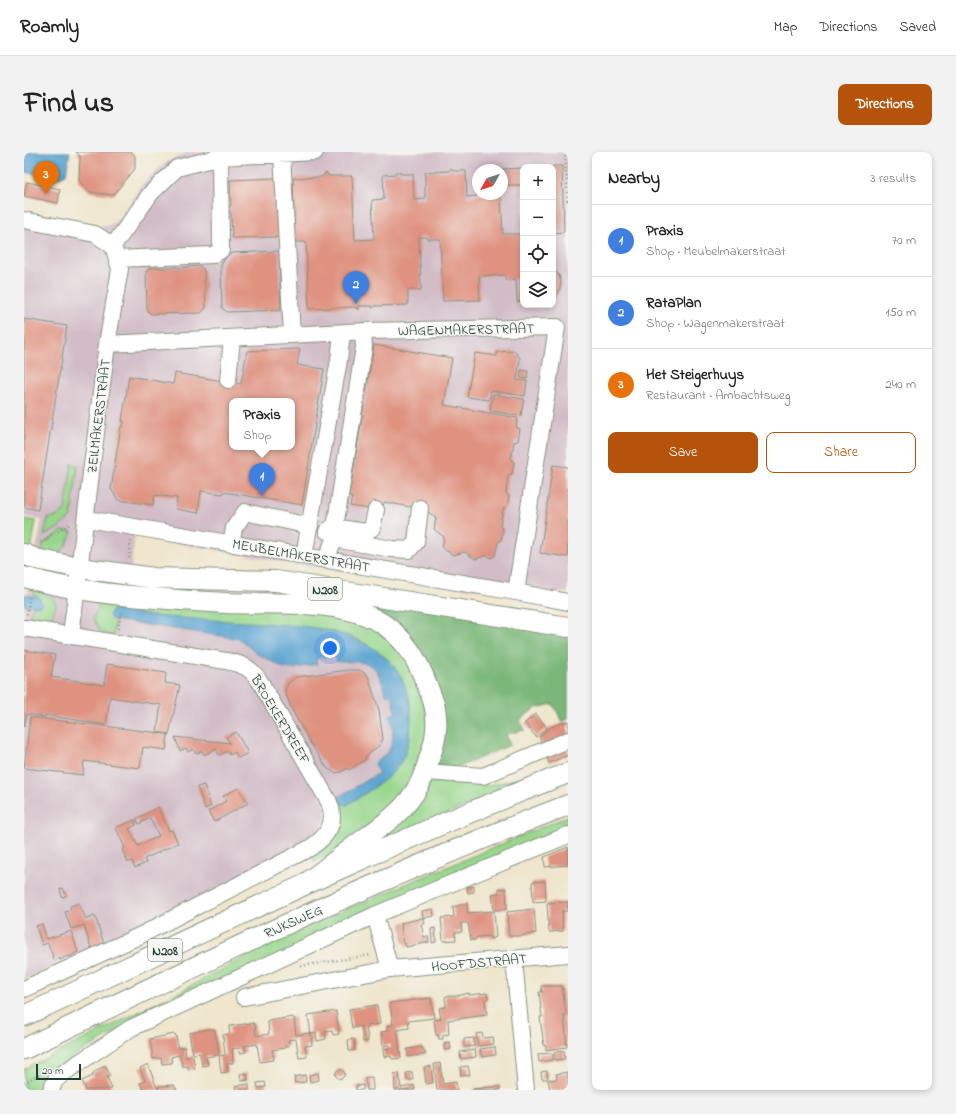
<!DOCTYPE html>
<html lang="en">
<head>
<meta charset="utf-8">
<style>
  :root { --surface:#fff; --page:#f2f2f2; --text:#222; --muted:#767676; --line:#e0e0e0; --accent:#b45309 }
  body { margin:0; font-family:"Indie Flower",sans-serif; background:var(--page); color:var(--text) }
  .controls { position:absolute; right:12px; top:12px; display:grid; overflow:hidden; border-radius:8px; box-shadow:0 2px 6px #0003 }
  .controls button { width:36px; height:36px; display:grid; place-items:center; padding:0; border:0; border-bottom:1px solid var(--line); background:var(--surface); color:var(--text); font:20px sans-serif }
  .compass { position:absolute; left:448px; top:12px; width:36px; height:36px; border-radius:50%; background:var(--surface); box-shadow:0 2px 6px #0003; rotate:231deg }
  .scale { position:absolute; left:12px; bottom:10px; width:45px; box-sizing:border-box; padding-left:4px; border:2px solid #1f3d34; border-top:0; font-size:11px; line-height:14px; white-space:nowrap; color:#1f3d34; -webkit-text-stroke:3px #f6f6f2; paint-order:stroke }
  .you { position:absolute; left:306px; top:496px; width:14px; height:14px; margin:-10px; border:3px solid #fff; border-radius:50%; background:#1a73e8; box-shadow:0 0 0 6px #1a73e833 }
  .badge { display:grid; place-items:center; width:26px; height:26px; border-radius:50%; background:var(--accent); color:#fff; font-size:13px; font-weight:700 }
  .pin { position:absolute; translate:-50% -33px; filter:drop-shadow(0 1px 2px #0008) }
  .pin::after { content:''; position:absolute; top:21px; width:14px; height:12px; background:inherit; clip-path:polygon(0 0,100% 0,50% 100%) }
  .popup { position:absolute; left:205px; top:246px; width:66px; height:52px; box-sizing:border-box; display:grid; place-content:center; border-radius:8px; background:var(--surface); filter:drop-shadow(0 1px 3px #0005); font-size:13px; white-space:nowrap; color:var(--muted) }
  .popup b { font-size:15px; color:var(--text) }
  .popup::after { content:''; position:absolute; left:50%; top:100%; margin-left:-8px; border:8px solid transparent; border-top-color:var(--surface) }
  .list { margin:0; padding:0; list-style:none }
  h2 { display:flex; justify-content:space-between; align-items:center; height:52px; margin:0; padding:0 16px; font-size:17px }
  h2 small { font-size:13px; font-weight:400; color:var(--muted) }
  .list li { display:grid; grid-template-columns:26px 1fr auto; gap:12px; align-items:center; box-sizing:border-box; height:72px; padding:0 16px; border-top:1px solid var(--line) }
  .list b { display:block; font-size:15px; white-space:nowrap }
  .list p { margin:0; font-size:13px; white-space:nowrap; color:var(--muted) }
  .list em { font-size:13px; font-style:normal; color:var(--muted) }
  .actions { display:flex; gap:8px; padding:12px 16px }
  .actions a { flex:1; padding:9px 0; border:1px solid var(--accent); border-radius:8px; text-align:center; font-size:14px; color:var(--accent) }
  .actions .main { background:var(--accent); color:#fff }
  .icon { flex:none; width:22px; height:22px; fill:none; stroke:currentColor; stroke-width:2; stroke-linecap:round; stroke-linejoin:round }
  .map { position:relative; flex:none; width:544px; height:938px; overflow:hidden; border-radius:8px }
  header { display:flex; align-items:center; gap:24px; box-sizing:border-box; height:56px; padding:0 20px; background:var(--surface); border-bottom:1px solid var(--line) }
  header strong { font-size:19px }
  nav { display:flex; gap:22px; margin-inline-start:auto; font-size:14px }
  .intro { display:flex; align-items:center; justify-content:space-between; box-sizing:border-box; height:96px; padding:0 24px }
  h1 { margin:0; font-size:28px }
  .button { padding:10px 18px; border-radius:8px; background:var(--accent); color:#fff; font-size:14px; font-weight:700 }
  main { display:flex; gap:24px; padding:0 24px }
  aside { flex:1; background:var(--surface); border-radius:8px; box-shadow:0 2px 6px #0003 }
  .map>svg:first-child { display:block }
  .industrial { fill:#d2bdc7; fill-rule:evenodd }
  .green { fill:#98d68c; stroke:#5c8a60 }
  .forest { fill:#7ab778; stroke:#4c7a56 }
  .water { fill:#58a2d0; stroke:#3c7082 }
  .building { fill:#df9280; fill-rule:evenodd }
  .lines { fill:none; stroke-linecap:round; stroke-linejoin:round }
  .minor-casing { stroke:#879280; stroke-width:18 }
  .major-casing { stroke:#879280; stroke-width:22 }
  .path { stroke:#879280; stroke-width:2.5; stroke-dasharray:1 3; stroke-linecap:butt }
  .minor { stroke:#fff; stroke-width:16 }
  .major { stroke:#fff; stroke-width:20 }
  .labels { text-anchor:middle; stroke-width:3; stroke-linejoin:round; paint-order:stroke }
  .shield { fill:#f6f6f2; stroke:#60746d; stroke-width:1 }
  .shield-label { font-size:13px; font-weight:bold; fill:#1f3d34 }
  .street-label { font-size:14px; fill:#1f3d34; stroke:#f6f6f2 }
</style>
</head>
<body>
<header>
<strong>Roamly</strong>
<nav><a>Map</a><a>Directions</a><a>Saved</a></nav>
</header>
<div class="intro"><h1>Find us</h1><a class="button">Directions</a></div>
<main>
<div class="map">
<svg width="544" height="938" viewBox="0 0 544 938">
  <rect width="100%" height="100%" fill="#f6f6f2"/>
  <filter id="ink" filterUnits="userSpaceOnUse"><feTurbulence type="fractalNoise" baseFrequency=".025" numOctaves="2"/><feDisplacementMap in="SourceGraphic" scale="8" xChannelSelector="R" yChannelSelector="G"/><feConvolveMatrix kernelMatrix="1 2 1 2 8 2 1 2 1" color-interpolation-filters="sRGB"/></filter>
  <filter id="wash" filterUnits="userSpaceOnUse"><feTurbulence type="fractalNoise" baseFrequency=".012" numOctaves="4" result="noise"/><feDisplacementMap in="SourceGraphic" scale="16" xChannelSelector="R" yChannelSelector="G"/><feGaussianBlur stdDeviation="0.9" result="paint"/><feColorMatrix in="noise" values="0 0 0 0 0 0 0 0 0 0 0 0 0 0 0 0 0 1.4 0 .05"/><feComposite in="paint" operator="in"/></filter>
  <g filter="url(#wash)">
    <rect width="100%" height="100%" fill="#efe6cd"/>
    <!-- industrial -->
    <path class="industrial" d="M165,0H544V441L433,436L308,418L111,384L100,464L286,488L360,514L380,572L365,619L302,659V667L293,683L181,745L0,828V448H2L18,368L0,364V60L75,76L83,74L90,71L97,65L117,34L131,19L143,10ZM499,15H529V153H499ZM454,18H478V42H454ZM208,249H268V295H208Z"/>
    <!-- green -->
    <path class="green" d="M48,312L54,314L47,365L34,376L20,384L24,366L32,365L41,358Z
      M0,367L12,369L7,398L0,395Z
      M38,379L48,380C40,399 39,403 18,403L19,392Z
      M11,433C23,436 27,441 32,453L27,467L16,471L5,470L8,455H10L15,445L10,443Z
      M94,447L89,485L76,479L69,467L73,457L79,449Z
      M102,448L294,458L355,478L391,517L405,570L397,612L373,652L306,702L291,710L288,704C314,691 321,674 312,646L314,645L318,652L354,633L386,586L387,559L385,545L368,511L355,500L332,486L300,477L240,471L159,467L108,461L100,460Z
      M525,620L337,697L407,630L430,629L461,634Z
      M544,664V675L483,701L85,884L56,900L27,923L20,919L26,926L21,938H0V917L155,840L273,778Z"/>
    <!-- forest -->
    <path class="forest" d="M302,440L544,476V567L538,569L529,552L512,556L496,568L501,578L482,582L486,593L440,613L423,617L409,613V521Z"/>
    <!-- water -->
    <path class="water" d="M0,0H46L42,22L34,26L0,20Z
      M0,442L15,445L18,451L16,454L0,453Z
      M89,457L126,464L278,474C334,482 387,502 387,568C387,585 383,604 372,617C359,632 339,642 323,653L318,652L314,645L355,621L350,612C372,596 371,588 366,563L372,561L368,542L362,543C352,508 347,509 313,510L311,504L292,506L293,512L267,517L260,516L232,501L217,488L211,486L91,468L87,467L85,463Z"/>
    <g id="blocks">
      <!-- building -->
      <path class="building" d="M52,0H107L111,4V17L89,43L66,40L55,29L56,4Z
        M529,14H538L540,80L529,81Z
        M427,16L430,19H442L443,45L453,44V42H477L479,82H499V149L493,150L492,127L481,128V123L455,124L456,148L419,149L416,87H403V85H395L397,138H384V153L351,154L348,156V154H335V157H332V155L285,157L282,90H271L269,26L298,25L302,20L305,24H328L331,88L350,87L348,48L360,47L359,23L371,22V20H376V22H389L390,48L401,47V20L425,19Z
        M499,16V33H478V17Z
        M252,26L255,85L208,86L207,61L204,57L207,54L206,28Z
        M3,30L36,37L34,51L0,44Z
        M255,99L257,158L203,160L198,156L197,113L202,105L208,101Z
        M176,114L180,118L182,156L177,161L127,162L123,158L122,120L126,116H148L152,115L154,116Z
        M529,117L535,123L537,131L535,141L529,146Z
        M0,167L43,174L14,358L0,355Z
        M350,193L428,206L420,253L494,266L492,275L496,277L494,289L490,290L487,308L490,310L488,322L484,323L482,341L485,344L483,355L479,357L476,374L479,377L477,388L474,390L471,404L467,406L463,403L451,407L441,400L429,403L418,396L420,385L410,377L412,366L403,359V358L360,350L358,359L326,354L328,345H325Z
        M276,197L273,213L300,217L278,353L200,340L199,342L177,339L174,361L152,357L153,346L131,343L129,353L94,348L87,337L97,274H99L100,269H98L105,224L149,232L151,221L217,232L223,199ZM208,249H268V295H208Z
        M490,199L496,206L493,228L503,229L501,244L467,239L465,248L443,245L451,201L473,204V200Z
        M497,218L504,219L503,227L496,226Z
        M469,242L500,247L497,264L466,259Z
        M529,313L544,315V405L516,401Z
        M0,498L31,503L27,525L80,533L83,512L142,521L141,531L156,533L145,582L133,580L137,553L86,545L82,573L21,563V565L3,562L0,575Z
        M325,518H336L344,524L355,558L359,587L356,593L341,605L342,607L325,618L324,616L317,620L311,621L303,616L285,589L267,556L261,539L264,531L272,525Z
        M512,562L523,576L512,585L501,571Z
        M6,565L144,582L142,598L119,595L116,616L60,609L59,623L0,616Z
        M544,569V603L525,611L515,585L527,575Z
        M212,580L224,601L214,606L211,600L206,603L204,599L195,603L192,597L180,603L178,599L172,602L169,597L164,600L162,596L156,599L151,585L206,591L202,585Z
        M180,633L187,654L181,657L173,635Z
        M214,636L224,651L190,670L184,659L202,649L199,644Z
        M134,655L145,679L148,678L154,691L120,707L122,711L111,716L108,709L104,710L98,698L101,696L92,676L110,668L112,673L105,677L114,694L135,684L126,666L115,672L112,667Z
        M544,695V713L521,715L520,705Z
        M521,729L522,749L509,750L508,730Z
        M450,734V740L444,741L443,735Z
        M39,736L42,744L38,745L36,737Z
        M482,736L483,757L470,758L468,742L475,741V737Z
        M544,750V759H538L539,779L525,780L523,751Z
        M55,751L62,767L71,764L80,792L74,795L67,796L60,773L47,777L41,760L47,758L46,754Z
        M443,751L444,761L470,759L472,785L467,787L465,784L453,785L451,788H447L444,771H437L438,780H431L432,788L419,789L417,766L430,765L429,755Z
        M409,757L410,764L399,766L398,759Z
        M510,757L512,781L496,784H485L483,760Z
        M399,766L401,772H397L400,785L404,784L405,790L382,795L381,791H379L377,771Z
        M18,772L23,787L47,779L54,800L45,805L43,804L36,808L35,806L30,808L24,791L18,793L12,774Z
        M411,776L412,790L408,791L407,777Z
        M517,834H538L542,863H540L543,895L522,898V894H520L516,865H518L515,840H518Z
        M445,841V843L463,841L464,847L461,848L463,863L424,868L425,882L419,883V887H415L414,883H412L410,868L417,867L415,856L422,855L421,846L422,844H433Z
        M407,846L410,866L384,869L385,876L373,878L377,906L368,907L367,904L360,905L359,897L366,896V893L359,894L357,880L363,879V874L369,873L366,851Z
        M353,853L356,872L342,874L344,889L339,890L337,874L328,876L325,857Z
        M312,859L315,882L309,883L308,879L301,880L302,887L293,889L292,881L287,882L284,863Z
        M268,865L270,866L272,883L287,881L288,893L281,894L283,905L275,906L272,887L264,888L265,894H261V896L248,898L250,908L242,909L236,910L233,892L220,894L222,900L216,901L215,896L208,897L209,911L203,912L204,920L197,921L195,904L201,903L199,883L206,882L205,876L206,874L228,871L231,872L232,884L245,882L244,870L245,869Z
        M185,877H191L195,903L182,905L184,913L178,914L176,901L169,902L165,881Z
        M458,881L459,886L469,885L470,892L454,894L452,882Z
        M150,882L152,883L154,896L161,895L162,905L169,904L171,917L164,918V914L159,915L155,903L147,905L148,911L138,912L137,906L129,907L126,887Z
        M450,886V894L440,895V887Z
        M330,887L331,898L325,899L324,888Z
        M426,890L427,897L420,898V891Z
        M398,895L402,902L384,905L383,897Z
        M471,895L472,903L458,905L456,897Z
        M451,898L452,905L437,907L436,900Z
        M540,899L541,907L531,908L530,900Z
        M528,901L529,908L515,910L514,902Z
        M416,911L419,932L432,930L433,938H413L410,912Z
        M124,912L129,926L134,938H119L116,931L121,929L116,916Z
        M79,914H82L86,924L83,925L88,937L62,938L58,929L69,924L68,922Z
        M407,914L409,931L402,932L400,915Z
        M444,914L446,923L437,924L436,915Z
        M311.5 922a4.5 4.5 0 1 1 9 0a4.5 4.5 0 1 1-9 0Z
        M523,919L524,927H518L517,920Z
        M388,920L389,928H383L382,921Z
        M544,920V938H526L524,928L533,927L532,922Z
        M223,921L224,928L217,929L216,922Z
        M294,921L295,928L286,930L285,923Z
        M375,921L377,936L390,933L391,938H371L370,922Z
        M281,923L282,930L271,931L270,925Z
        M348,925L349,938H343L341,926Z
        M241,930L242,935L234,936L233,931Z
        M225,932V938H212L211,934Z
        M150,933L153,938H135L134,934Z
        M339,933V938H332V934Z
        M476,934V938H449V937Z"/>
    </g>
  </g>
  <g filter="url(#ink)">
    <use href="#blocks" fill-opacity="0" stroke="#879280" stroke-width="1"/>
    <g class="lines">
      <!-- minor casing -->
      <g class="minor-casing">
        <path id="minor" d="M258,2L268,183
          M0,68L71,82L89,94
          M89,94L127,41L153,16L196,5L291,0
          M93,107L189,103L197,98L196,5
          M83,192L343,179L533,175L492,440
          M204,228L208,186
          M63,367L492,440L544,450
          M311,375L340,195L339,180
          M303,379L309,375L342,380L348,376L352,358
          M207,392L210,376L221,360L286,374
          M280,404L315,208L318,181
          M302,408L310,387L368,397L385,398L392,390L396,356
          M0,476L202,509C219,512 228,516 237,531L305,650C313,671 304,684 286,696L115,784L0,837
          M47,483L83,192L96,117L89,94
          M401,620L459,624L544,588
          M351,763L366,817
          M490,807L502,938
          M220,845L366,817L544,802
          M27,938L31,929L38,922L107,876L351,763L544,683"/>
      </g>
      <!-- major casing -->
      <g class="major-casing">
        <path id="major" d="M0,402L12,407L56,416L130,426L252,429L544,475
          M0,425C61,443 138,447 201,451C249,453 322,445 362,474C387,492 398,518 408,546C415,564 413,586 406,604C403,614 400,624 395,633C381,660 355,676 332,693C315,706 299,719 282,731
          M0,864C180,780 359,692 544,621
          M0,897C179,810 358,724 544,653"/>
      </g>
      <!-- path -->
      <path class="path" d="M541,0L544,51
        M17,390L47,371
        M105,406L107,389
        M3,462L6,444
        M94,477L97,460
        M277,814L347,803
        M0,931L17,922"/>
      <!-- minor -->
      <use href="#minor" class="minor"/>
      <!-- major -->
      <use href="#major" class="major"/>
    </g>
  </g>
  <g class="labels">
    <!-- shield labels -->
    <g class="shield">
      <rect x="284" y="426" width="34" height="22" rx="3"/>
      <rect x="124" y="787" width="34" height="22" rx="3"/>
    </g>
    <g class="shield-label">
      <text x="301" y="442">N208</text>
      <text x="141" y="803">N208</text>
    </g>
    <!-- street labels -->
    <g class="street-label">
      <text transform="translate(442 177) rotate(-1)" y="5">WAGENMAKERSTRAAT</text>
      <text transform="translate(74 264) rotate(-83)" y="5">ZEILMAKERSTRAAT</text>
      <text transform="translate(277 403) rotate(10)" y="5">MEUBELMAKERSTRAAT</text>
      <text transform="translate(257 567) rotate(59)" y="5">BROEKERDREEF</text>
      <text transform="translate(269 769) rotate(-24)" y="5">RIJKSWEG</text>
      <text transform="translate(455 810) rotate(-5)" y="5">HOOFDSTRAAT</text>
    </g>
  </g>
</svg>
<div class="controls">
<button>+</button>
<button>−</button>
<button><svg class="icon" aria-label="locate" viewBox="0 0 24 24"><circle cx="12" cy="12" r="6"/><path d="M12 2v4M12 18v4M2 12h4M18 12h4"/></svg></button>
<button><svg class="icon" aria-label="layers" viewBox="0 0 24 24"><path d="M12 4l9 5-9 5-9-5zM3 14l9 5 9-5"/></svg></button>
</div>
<svg class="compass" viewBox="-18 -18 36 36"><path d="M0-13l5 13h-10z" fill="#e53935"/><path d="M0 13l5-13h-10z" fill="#767676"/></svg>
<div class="scale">20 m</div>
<div class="you"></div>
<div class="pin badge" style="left:238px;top:344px;background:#3f7fe0">1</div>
<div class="popup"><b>Praxis</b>Shop</div>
<div class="pin badge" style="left:332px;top:152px;background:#3f7fe0">2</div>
<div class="pin badge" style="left:22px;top:42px;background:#e8710a">3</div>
</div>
<aside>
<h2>Nearby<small>3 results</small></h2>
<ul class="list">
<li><span class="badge" style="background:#3f7fe0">1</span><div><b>Praxis</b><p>Shop · Meubelmakerstraat</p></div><em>70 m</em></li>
<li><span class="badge" style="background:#3f7fe0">2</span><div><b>RataPlan</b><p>Shop · Wagenmakerstraat</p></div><em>150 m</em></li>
<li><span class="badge" style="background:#e8710a">3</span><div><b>Het Steigerhuys</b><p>Restaurant · Ambachtsweg</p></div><em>240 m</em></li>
</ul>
<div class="actions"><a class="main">Save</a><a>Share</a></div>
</aside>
</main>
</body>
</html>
